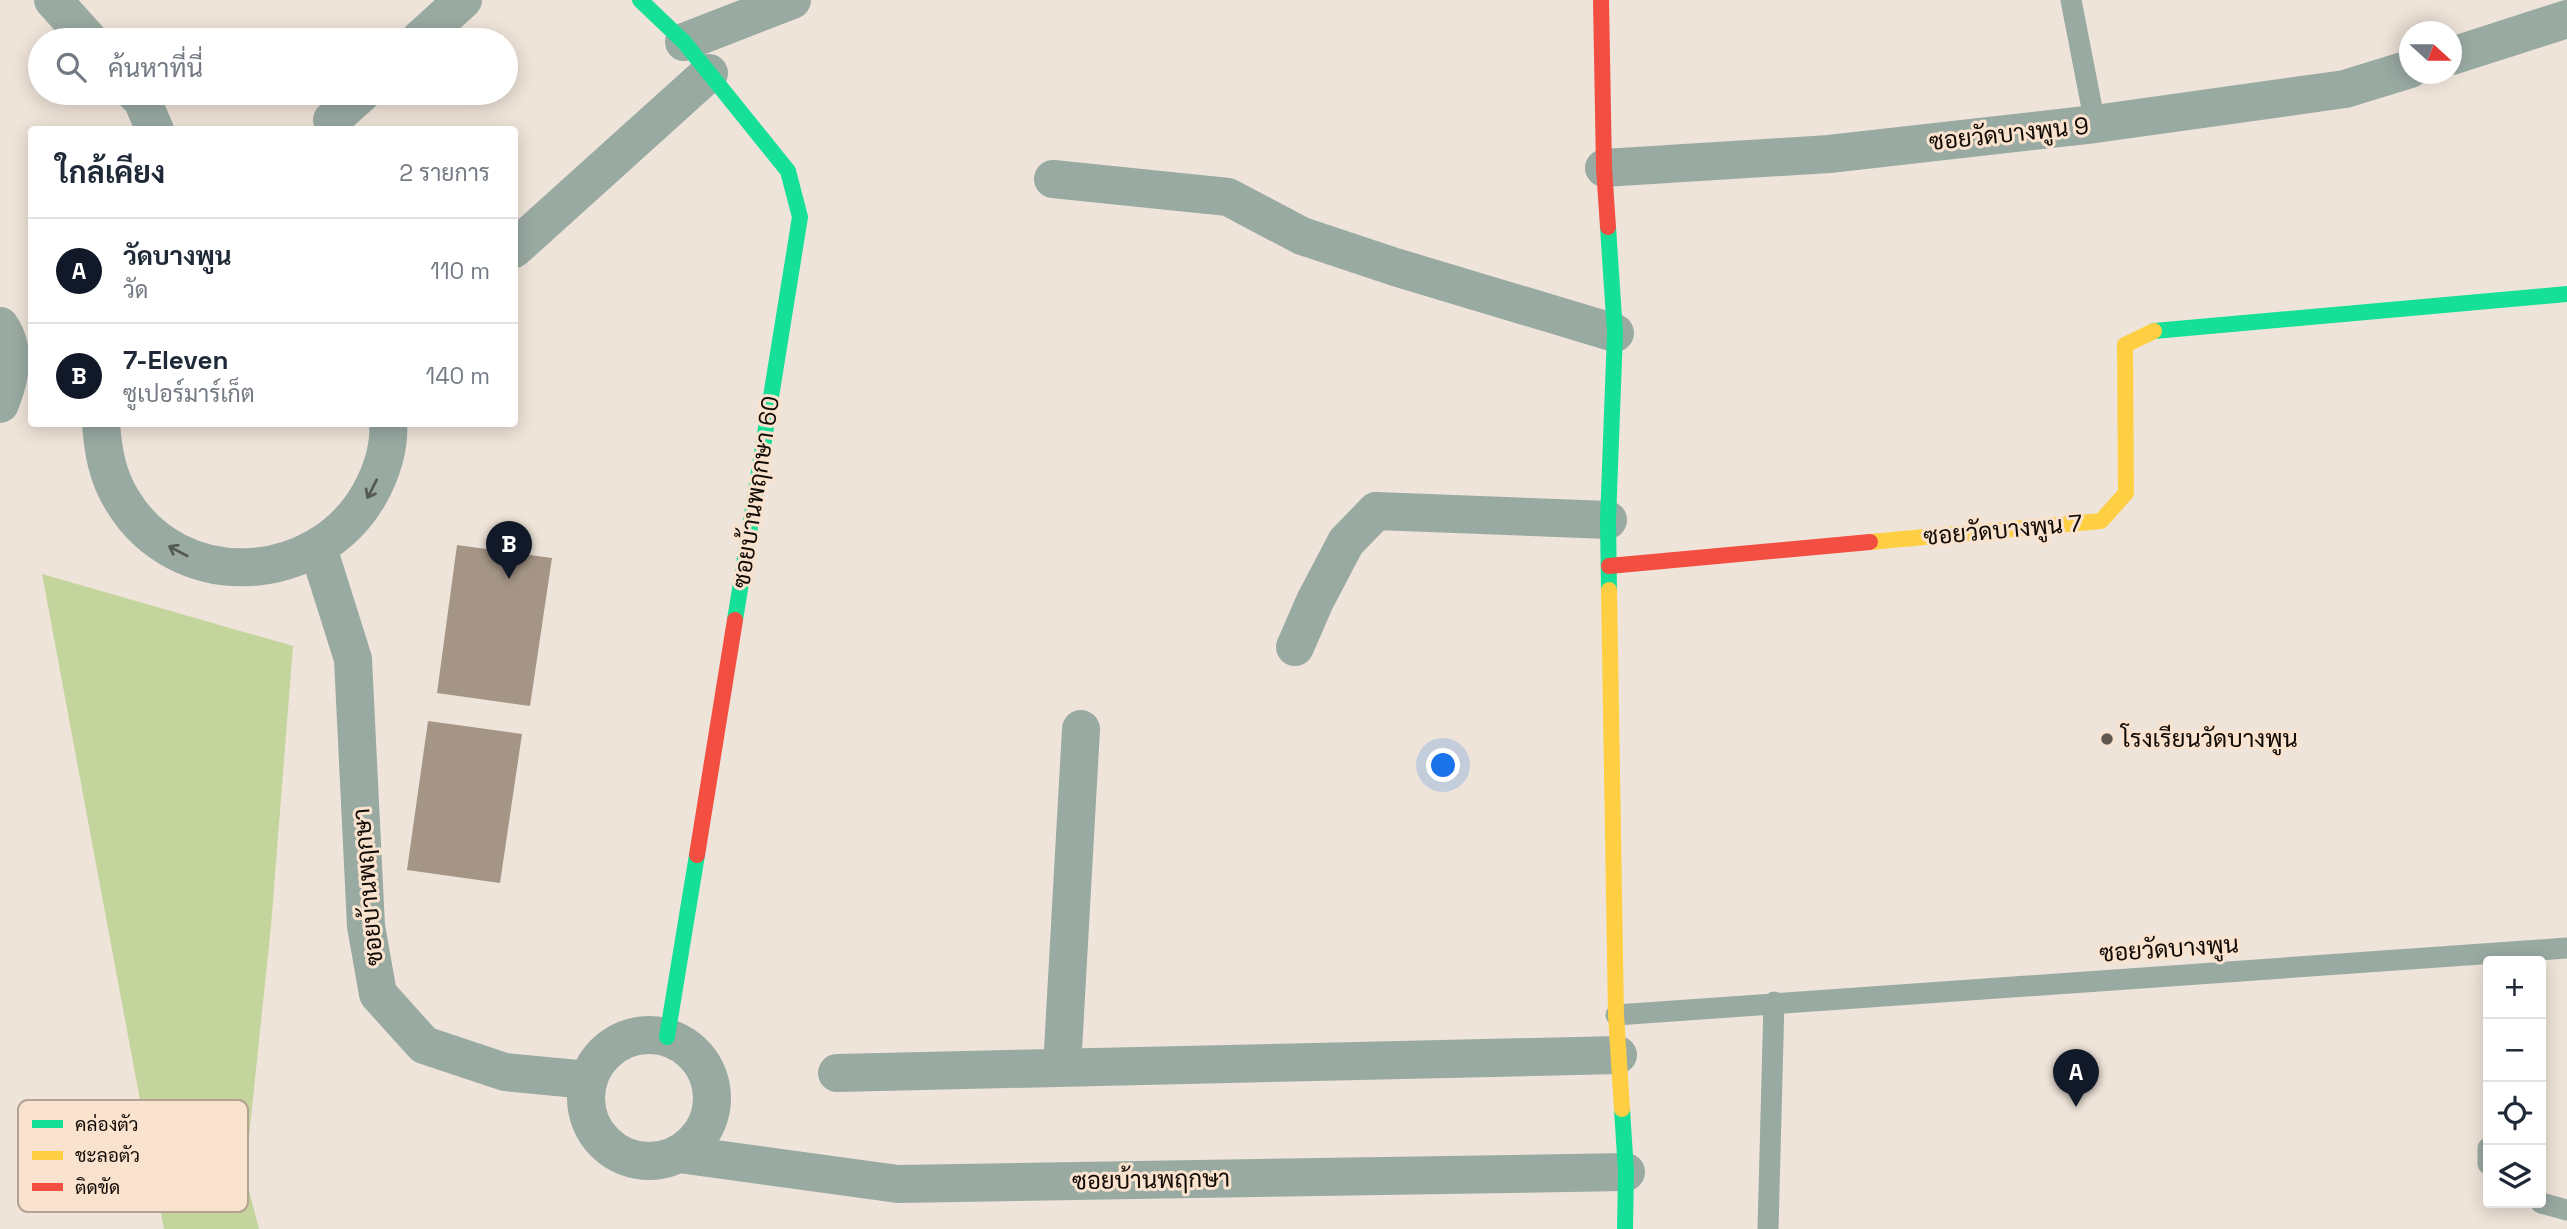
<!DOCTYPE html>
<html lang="th">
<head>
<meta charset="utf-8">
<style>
  :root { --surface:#fff; --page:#f2f2f3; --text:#1f2937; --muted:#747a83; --line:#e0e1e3; --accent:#111827 }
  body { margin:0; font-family:"Space Grotesk",Sarabun,sans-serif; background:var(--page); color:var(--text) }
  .controls { position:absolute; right:21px; bottom:21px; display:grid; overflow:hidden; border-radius:7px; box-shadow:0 4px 18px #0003 }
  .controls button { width:63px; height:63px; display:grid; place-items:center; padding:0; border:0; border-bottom:2px solid var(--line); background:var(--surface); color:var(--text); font:35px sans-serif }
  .compass { position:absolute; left:2399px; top:21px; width:63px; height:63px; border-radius:50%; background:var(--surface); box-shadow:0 4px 18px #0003; rotate:111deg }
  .you { position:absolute; left:1444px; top:766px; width:24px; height:24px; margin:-18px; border:5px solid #fff; border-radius:50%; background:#1a73e8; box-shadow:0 0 0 10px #1a73e833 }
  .badge { display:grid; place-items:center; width:46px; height:46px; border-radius:50%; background:var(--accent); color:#fff; font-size:23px; font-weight:700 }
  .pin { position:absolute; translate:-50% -58px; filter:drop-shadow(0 2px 4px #0008) }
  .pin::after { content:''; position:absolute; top:37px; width:24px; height:21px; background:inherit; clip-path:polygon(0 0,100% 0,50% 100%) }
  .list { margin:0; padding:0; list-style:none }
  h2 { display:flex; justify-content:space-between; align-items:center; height:91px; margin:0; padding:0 28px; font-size:30px }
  h2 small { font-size:23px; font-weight:400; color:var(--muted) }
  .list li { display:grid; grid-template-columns:46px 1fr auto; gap:21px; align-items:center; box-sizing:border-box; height:105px; padding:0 28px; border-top:2px solid var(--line) }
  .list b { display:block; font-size:26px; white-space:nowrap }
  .list p { margin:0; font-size:23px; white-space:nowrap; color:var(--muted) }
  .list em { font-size:23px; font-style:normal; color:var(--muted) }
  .icon { flex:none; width:38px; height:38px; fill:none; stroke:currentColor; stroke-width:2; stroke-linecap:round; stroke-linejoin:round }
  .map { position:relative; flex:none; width:2567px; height:1229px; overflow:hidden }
  .search { position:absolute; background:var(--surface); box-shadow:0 4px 18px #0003; left:28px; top:28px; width:490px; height:77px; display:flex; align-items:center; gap:18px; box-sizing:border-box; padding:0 24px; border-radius:38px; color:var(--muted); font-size:26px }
  .panel { position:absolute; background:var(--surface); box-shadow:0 4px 18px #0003; left:28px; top:126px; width:490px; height:301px; border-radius:7px }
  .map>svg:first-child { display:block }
  .forest { fill:#c4d49d }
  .building { fill:#a59586 }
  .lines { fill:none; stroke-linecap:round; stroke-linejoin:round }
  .lane { stroke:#99aaa3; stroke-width:21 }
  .street { stroke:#99aaa3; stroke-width:38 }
  .fast { stroke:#16e098; stroke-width:16 }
  .slow { stroke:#ffcf43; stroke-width:16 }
  .jam { stroke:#f24e42; stroke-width:16 }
  .oneway { stroke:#565a54 }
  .poi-dot { fill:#5f574f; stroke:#f9e3cf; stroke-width:2.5 }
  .labels { text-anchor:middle; stroke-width:6; stroke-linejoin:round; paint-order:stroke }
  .street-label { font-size:24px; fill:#120b05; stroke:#f9e3cf }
  .poi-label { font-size:24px; fill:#120b05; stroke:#f9e3cf; text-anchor:start }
  .key { fill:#f9e3cf; stroke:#b4a292; stroke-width:2 }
  .key-label { font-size:19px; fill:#120b05 }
</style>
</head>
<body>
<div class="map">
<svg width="2567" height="1229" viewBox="0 0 2567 1229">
  <rect width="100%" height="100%" fill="#efe4d9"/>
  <!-- forest -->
  <path class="forest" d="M42,574L293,646L271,926L245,1175L259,1229H164Z"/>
  <!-- building -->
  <path class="building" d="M457,545L552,558L530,706L437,693Z
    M428,721L522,734L500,883L407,870Z"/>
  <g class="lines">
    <!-- lane -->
    <path class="lane" d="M2071,0L2095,124
      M1616,1015L2567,948
      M2488,1148V1164
      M2541,1203L2567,1210
      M1768,1229L1774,1002"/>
    <!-- street -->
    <path class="street" d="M53,0L89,40
      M419,40L463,0
      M684,42L792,0
      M2452,56L2567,19
      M135,93L142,100L155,130
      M332,120L362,93
      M1604,168L1829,154L2095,124L2345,89L2410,69
      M1053,179L1228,197L1302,236L1395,267L1615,333
      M514,249L709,73
      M0,326C17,351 10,378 0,404
      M101,424C103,450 107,476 122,500C178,594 316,587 369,495C381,474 390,447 388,424
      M318,548L353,659L366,926L378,994L424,1045L505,1072L588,1080
      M1295,647L1315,601L1346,542L1376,511L1608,520
      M586 1098a63 63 0 1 1 126 0a63 63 0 1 1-126 0Z
      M1062,1068L1081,729
      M837,1073L1618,1055
      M679,1154L898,1184L1626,1172"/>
    <!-- fast -->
    <path class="fast" d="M640,0L684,42L788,171L800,217L735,620
      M1608,227L1615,333L1608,520L1609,590
      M2154,331L2567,294
      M667,1037L697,855
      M1622,1109L1626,1172L1625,1229"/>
    <!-- slow -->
    <path class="slow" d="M1870,542L2101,521L2126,493L2125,345L2154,331
      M1609,590L1616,1015L1622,1109"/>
    <!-- jam -->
    <path class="jam" d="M1601,0L1604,168L1608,227
      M1609,566L1870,542
      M697,855L735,620"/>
  </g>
  <!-- one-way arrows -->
  <defs><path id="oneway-shaft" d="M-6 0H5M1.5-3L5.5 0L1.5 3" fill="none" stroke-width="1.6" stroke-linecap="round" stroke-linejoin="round" transform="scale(1.75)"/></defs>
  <g class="oneway">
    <use href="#oneway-shaft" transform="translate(372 489) rotate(117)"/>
    <use href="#oneway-shaft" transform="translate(178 551) rotate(-152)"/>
  </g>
  <!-- markers -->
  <circle class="poi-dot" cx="2107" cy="739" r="7"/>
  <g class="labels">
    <!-- street labels -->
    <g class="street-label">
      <text transform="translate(2009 134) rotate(-6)" y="8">ซอยวัดบางพูน 9</text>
      <text transform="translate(756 492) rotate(-81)" y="8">ซอยบ้านพฤกษา 60</text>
      <text transform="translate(2003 530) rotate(-5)" y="8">ซอยวัดบางพูน 7</text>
      <text transform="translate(368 887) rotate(-95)" y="8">ซอยบ้านพฤกษา</text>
      <text transform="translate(2169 949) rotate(-4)" y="8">ซอยวัดบางพูน</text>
      <text transform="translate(1151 1180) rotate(-1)" y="8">ซอยบ้านพฤกษา</text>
    </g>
    <!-- poi labels -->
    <g class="poi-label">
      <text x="2121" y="747">โรงเรียนวัดบางพูน</text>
    </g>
  </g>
  <!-- legend -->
  <rect x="18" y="1100" width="230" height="112" rx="10" class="key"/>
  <rect x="32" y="1120" width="31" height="8" fill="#16e098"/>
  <rect x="32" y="1151" width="31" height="9" fill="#ffcf43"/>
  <rect x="32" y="1183" width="31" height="8" fill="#f24e42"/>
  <g class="key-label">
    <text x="75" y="1131">คล่องตัว</text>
    <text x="75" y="1162">ชะลอตัว</text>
    <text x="75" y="1194">ติดขัด</text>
  </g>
</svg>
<div class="controls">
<button>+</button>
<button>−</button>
<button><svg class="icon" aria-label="locate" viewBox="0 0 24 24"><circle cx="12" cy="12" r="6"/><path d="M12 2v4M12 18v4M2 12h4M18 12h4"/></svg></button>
<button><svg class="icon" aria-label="layers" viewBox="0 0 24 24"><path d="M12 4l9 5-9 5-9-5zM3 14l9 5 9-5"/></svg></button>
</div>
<svg class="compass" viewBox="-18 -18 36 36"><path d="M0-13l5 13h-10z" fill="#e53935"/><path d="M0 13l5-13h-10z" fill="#747a83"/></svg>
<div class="you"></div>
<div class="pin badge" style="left:2076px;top:1107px">A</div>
<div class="pin badge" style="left:509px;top:579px">B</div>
<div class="search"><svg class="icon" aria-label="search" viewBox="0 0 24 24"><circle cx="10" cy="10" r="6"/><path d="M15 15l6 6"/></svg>ค้นหาที่นี่</div>
<section class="panel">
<h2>ใกล้เคียง<small>2 รายการ</small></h2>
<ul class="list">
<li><span class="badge">A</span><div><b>วัดบางพูน</b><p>วัด</p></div><em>110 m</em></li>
<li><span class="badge">B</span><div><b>7-Eleven</b><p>ซูเปอร์มาร์เก็ต</p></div><em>140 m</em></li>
</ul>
</section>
</div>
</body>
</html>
